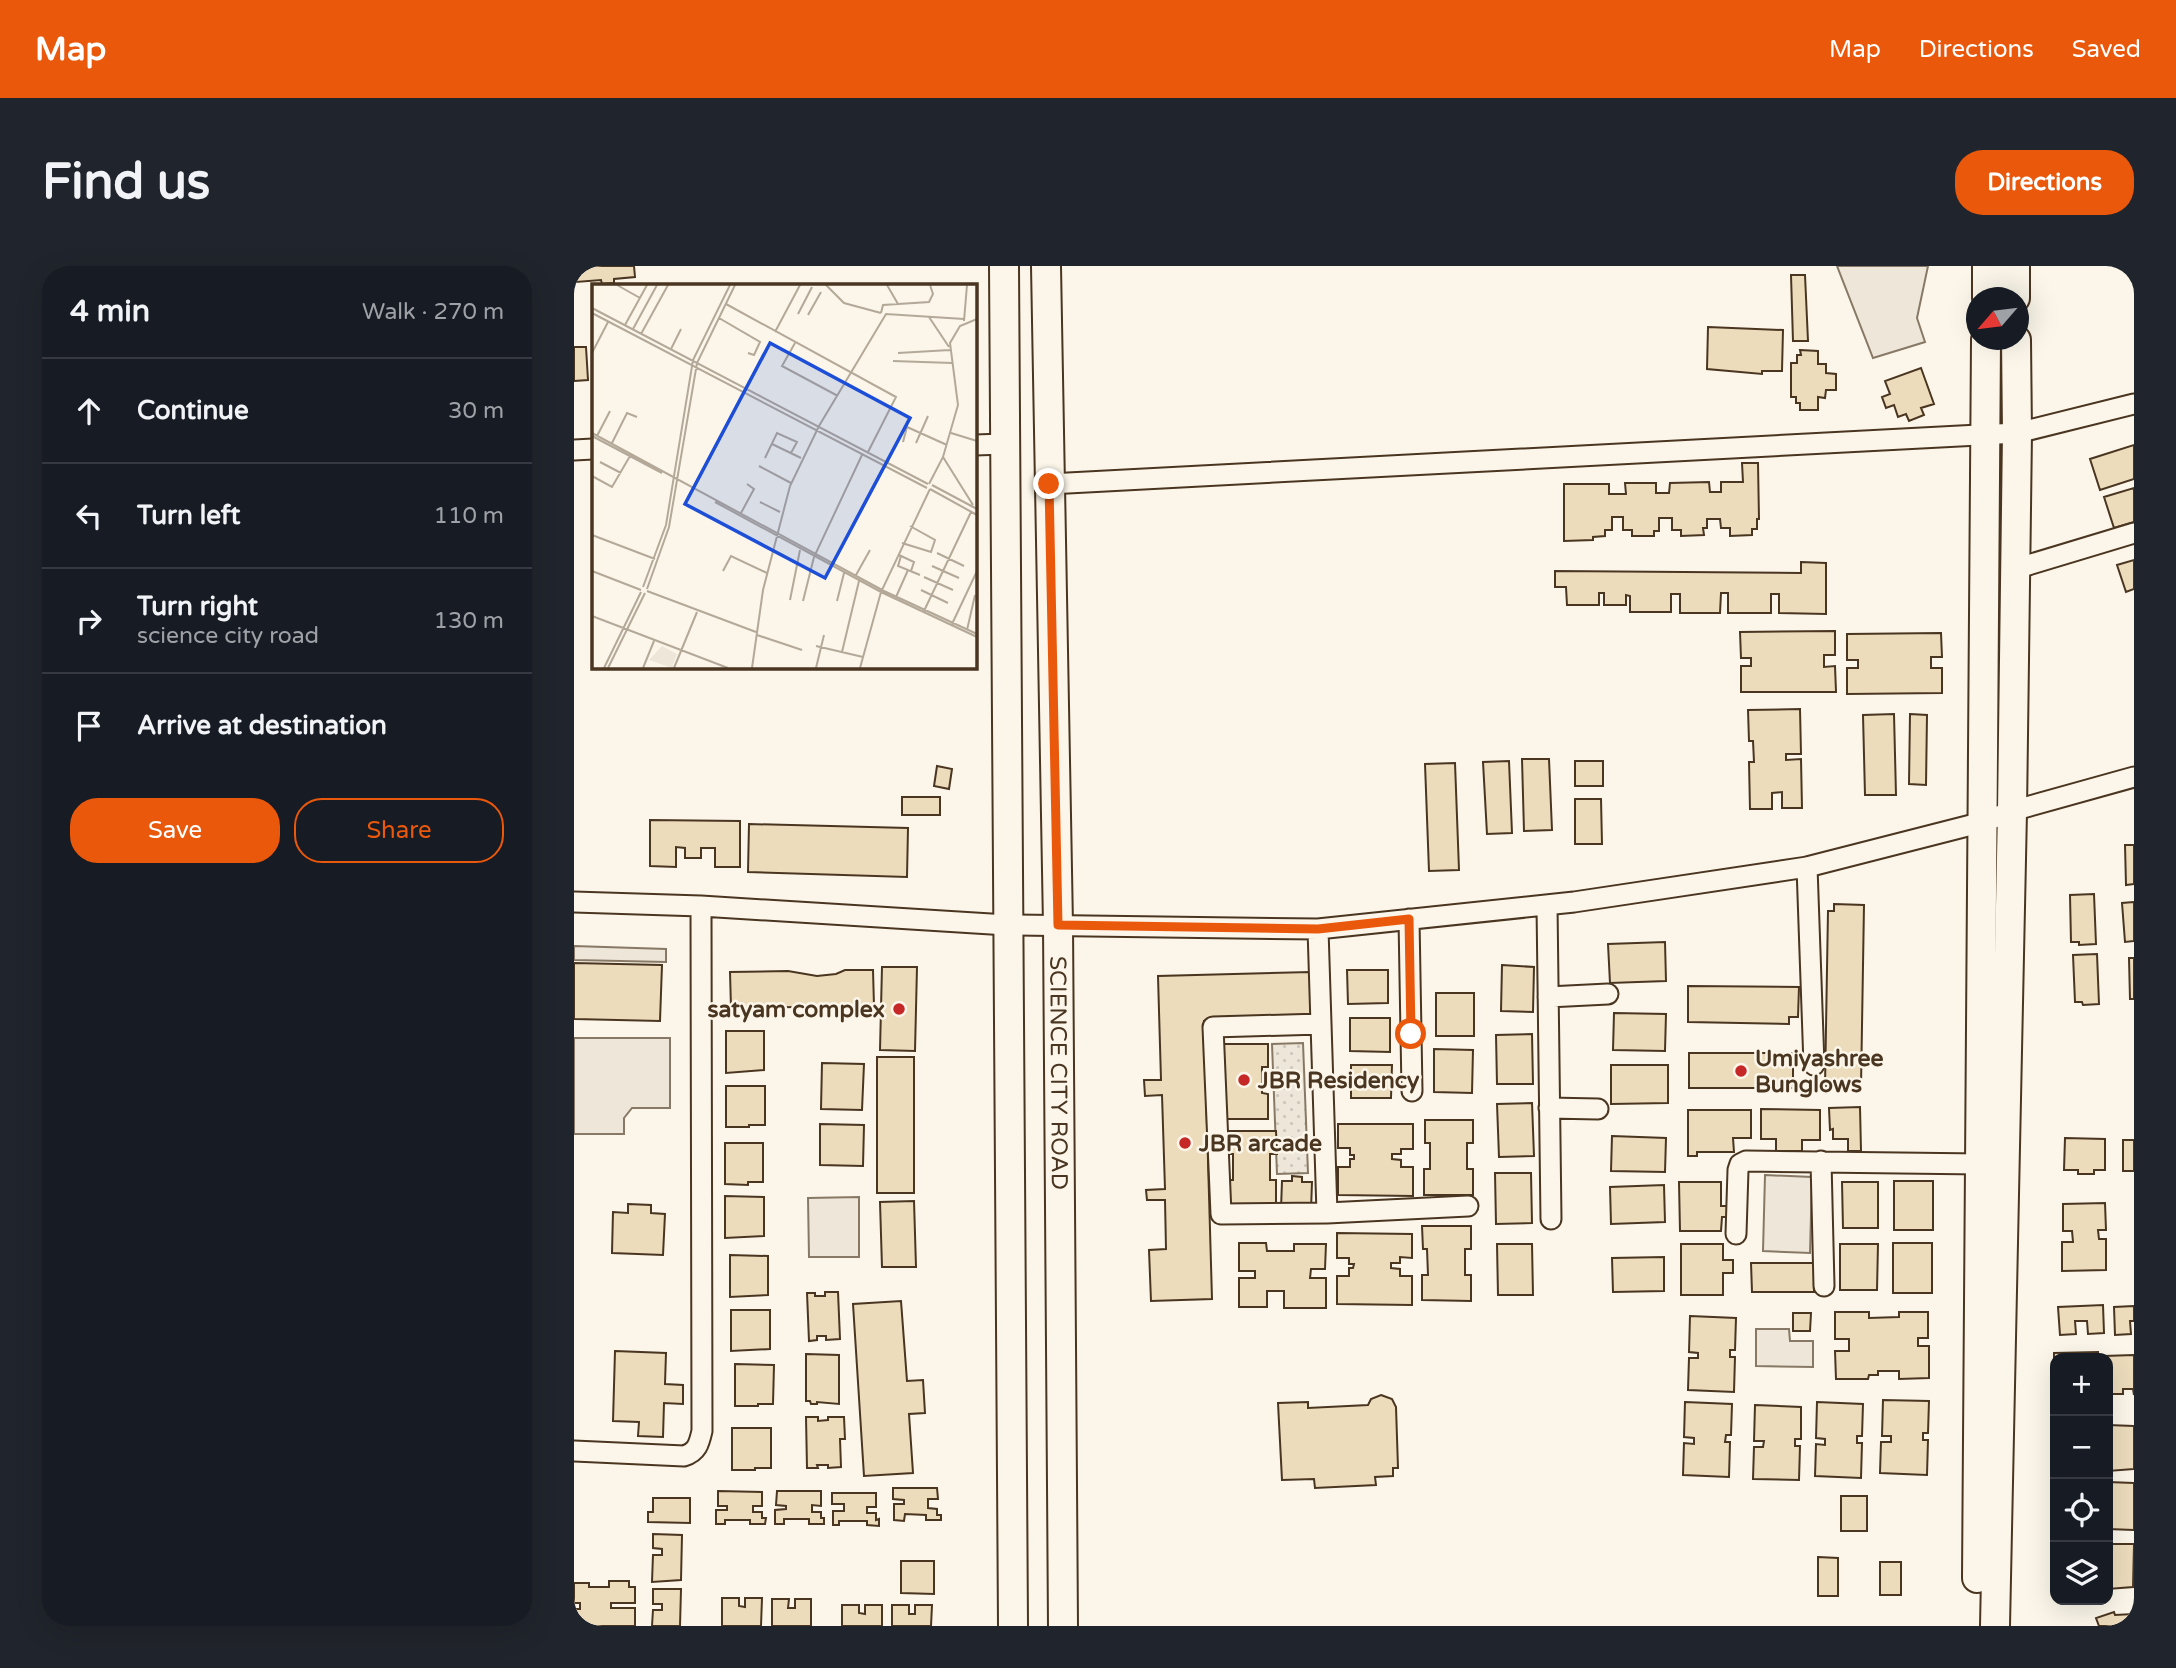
<!DOCTYPE html>
<html lang="en">
<head>
<meta charset="utf-8">
<style>
  :root { --surface:#171b24; --page:#20242c; --text:#f1f3f6; --muted:#9ea1a6; --line:#363941; --accent:#ea580c }
  body { margin:0; font-family:"Varela Round",sans-serif; background:var(--page); color:var(--text) }
  .controls { position:absolute; right:21px; bottom:21px; display:grid; overflow:hidden; border-radius:14px; box-shadow:0 7px 28px #0002 }
  .controls button { width:63px; height:63px; display:grid; place-items:center; padding:0; border:0; border-bottom:2px solid var(--line); background:var(--surface); color:var(--text); font:35px sans-serif }
  .compass { position:absolute; left:1392px; top:21px; width:63px; height:63px; border-radius:50%; background:var(--surface); box-shadow:0 7px 28px #0002; rotate:242deg }
  .stop { position:absolute; width:21px; height:21px; margin:-16px; border:5px solid #ea580c; border-radius:50%; background:#fff }
  .stop.end { background:#ea580c; border-color:#fff; box-shadow:0 2px 7px #0008 }
  .list { margin:0; padding:0; list-style:none }
  h2 { display:flex; justify-content:space-between; align-items:center; height:91px; margin:0; padding:0 28px; font-size:30px }
  h2 small { font-size:23px; font-weight:400; color:var(--muted) }
  .list li { display:grid; grid-template-columns:46px 1fr auto; gap:21px; align-items:center; box-sizing:border-box; height:105px; padding:0 28px; border-top:2px solid var(--line) }
  .list b { display:block; font-size:26px; white-space:nowrap }
  .list p { margin:0; font-size:23px; white-space:nowrap; color:var(--muted) }
  .list em { font-size:23px; font-style:normal; color:var(--muted) }
  .actions { display:flex; gap:14px; padding:21px 28px }
  .actions a { flex:1; padding:16px 0; border:2px solid var(--accent); border-radius:28px; text-align:center; font-size:24px; color:var(--accent) }
  .actions .main { background:var(--accent); color:#fff }
  .icon { flex:none; width:38px; height:38px; fill:none; stroke:currentColor; stroke-width:2; stroke-linecap:round; stroke-linejoin:round }
  .map { position:relative; flex:none; width:1560px; height:1360px; overflow:hidden; border-radius:28px }
  header { display:flex; align-items:center; gap:42px; box-sizing:border-box; height:98px; padding:0 35px; background:var(--accent); color:#fff }
  header strong { font-size:33px }
  nav { display:flex; gap:38px; margin-inline-start:auto; font-size:24px }
  .intro { display:flex; align-items:center; justify-content:space-between; box-sizing:border-box; height:168px; padding:0 42px }
  h1 { margin:0; font-size:49px }
  .button { padding:18px 32px; border-radius:28px; background:var(--accent); color:#fff; font-size:24px; font-weight:700 }
  main { display:flex; gap:42px; padding:0 42px }
  aside { flex:1; background:var(--surface); border-radius:28px; box-shadow:0 7px 28px #0002 }
  .map>svg:first-child { display:block }
  .green { fill:#ede6d9; stroke:#887966; stroke-width:2 }
  .park { fill:url(#park-dots); stroke:#887966; stroke-width:2 }
  .building { fill:#ecdcbc; stroke:#4a3520; stroke-width:2 }
  .lines { fill:none; stroke-linecap:round; stroke-linejoin:round }
  .street-casing { stroke:#4a3520; stroke-width:23 }
  .secondary-casing { stroke:#4a3520; stroke-width:32 }
  .street { stroke:#fbf6e9; stroke-width:19 }
  .secondary { stroke:#fbf6e9; stroke-width:28 }
  .route { stroke:#ea580c; stroke-width:9 }
  .poi-dot { fill:#c62828; stroke:#fbf6e9; stroke-width:2.5 }
  .labels { text-anchor:middle; stroke-width:5; stroke-linejoin:round; paint-order:stroke }
  .poi-label { font-size:23px; font-weight:bold; fill:#4a3520; stroke:#fbf6e9; text-anchor:start }
  .street-label { font-size:23px; fill:#4a3520; stroke:#fbf6e9 }
  .inset-road { fill:none; stroke:#b4a999; stroke-width:2 }
  .view { fill:#1d4ed8; fill-opacity:0.15; stroke:#1d4ed8; stroke-width:3.5 }
  .inset-edge { fill:none; stroke:#4a3520; stroke-width:3.5 }
</style>
</head>
<body>
<header>
<strong>Map</strong>
<nav><a>Map</a><a>Directions</a><a>Saved</a></nav>
</header>
<div class="intro"><h1>Find us</h1><a class="button">Directions</a></div>
<main>
<aside>
<h2>4 min<small>Walk · 270 m</small></h2>
<ul class="list">
<li><svg class="icon" aria-label="ahead" viewBox="0 0 24 24"><path d="M12 20V5M6 11l6-6 6 6"/></svg><div><b>Continue</b></div><em>30 m</em></li>
<li><svg class="icon" aria-label="left" viewBox="0 0 24 24"><path d="M17 20v-9H6M10 6l-5 5 5 5"/></svg><div><b>Turn left</b></div><em>110 m</em></li>
<li><svg class="icon" aria-label="right" viewBox="0 0 24 24"><path d="M7 20v-9h11M14 6l5 5-5 5"/></svg><div><b>Turn right</b><p>science city road</p></div><em>130 m</em></li>
<li><svg class="icon" aria-label="arrive" viewBox="0 0 24 24"><path d="M6 21V4h12l-3 4 3 4H6"/></svg><div><b>Arrive at destination</b></div></li>
</ul>
<div class="actions"><a class="main">Save</a><a>Share</a></div>
</aside>
<div class="map">
<svg width="1560" height="1360" viewBox="0 0 1560 1360">
  <defs>
    <pattern id="park-dots" width="8" height="8" patternUnits="userSpaceOnUse" patternTransform="scale(1.75)"><rect width="8" height="8" fill="#ede6d9"/><path d="M2 2h.1M6 6h.1" fill="none" stroke="#cdc6ba" stroke-width="1.8" stroke-linecap="round"/></pattern>
  </defs>
  <rect width="100%" height="100%" fill="#fbf6e9"/>
  <!-- green -->
  <path class="green" d="M1263,0H1354L1343,52L1351,76L1299,92Z
    M0,680L92,683V696L0,694Z
    M0,772H96V842H58L50,852V868H0Z
    M1191,909L1238,911L1236,987L1189,985Z
    M285,931V991H235L234,932Z
    M1182,1063H1215L1216,1075H1239V1101L1182,1100Z"/>
  <!-- park -->
  <path class="park" d="M729,777L734,907L703,908L698,778Z"/>
  <!-- building -->
  <path class="building" d="M1,0H60L61,11L40,13V17L28,18L27,14L2,16Z
    M1217,9H1231L1234,75H1219Z
    M1134,61L1209,64L1208,105H1188V108L1133,103Z
    M0,81H12L14,114L0,115Z
    M1226,84L1244,85V98H1252V107L1262,108V124H1252L1251,132L1244,131V144H1226V137H1222V131H1217V97H1223V89H1227Z
    M1347,102L1360,138L1347,142L1350,149L1335,155L1332,148L1324,151L1320,139L1312,142L1308,131L1316,128L1311,115Z
    M1560,179V213L1526,224L1516,193Z
    M1168,197H1184L1185,253H1183V263H1178V269L1156,270V262H1147L1146,253H1133V262H1129L1130,269L1107,270V264H1098V252H1085V265H1080V270H1058V264H1049V251H1038V264H1031V270L1019,271V274L990,275V218H1035V228H1052L1051,217H1082V227H1095L1096,217L1135,216L1136,226H1147V216H1169Z
    M1560,222V256L1540,262L1530,231Z
    M1560,294V323L1552,326L1543,299Z
    M1227,296L1252,297V348L1205,347V328H1197V347H1154V327H1147L1146,347H1106V328H1097V346H1056V330L1052,329V339H1030V327H1025V339H993L992,321H981V305L1227,307Z
    M1261,365V389H1250V401L1261,400L1262,426H1167V400H1177V392H1167L1166,366Z
    M1367,367L1368,391H1357V402H1368V427L1273,428V402H1284V394H1273V368Z
    M1226,443L1227,488H1212V494L1227,493L1228,542H1208V526L1198,527V543H1176L1175,496H1180L1179,475H1175L1174,444Z
    M1320,448L1322,529H1291L1289,449Z
    M1336,448L1353,449L1352,519L1335,518Z
    M948,493H975L978,564L950,565Z
    M935,495L938,567L913,568L909,496Z
    M1001,495H1029V520H1001Z
    M881,497L885,604L855,605L851,498Z
    M363,500L378,503L375,523L360,520Z
    M328,531H366V549H328Z
    M1001,533H1027L1028,578H1001Z
    M76,554L166,555V601H141V582H127V592H111V582L102,581V601L76,600Z
    M175,558L334,562L333,611L174,606Z
    M1551,579H1560V618L1552,619Z
    M1520,628L1522,678L1505,679V676H1497L1496,629Z
    M1560,636V675L1551,676L1548,637Z
    M1260,638L1290,639L1287,820H1251L1254,645H1260Z
    M1091,676L1092,715L1036,717L1034,678Z
    M1523,688L1525,738L1509,739L1508,736H1501L1499,689Z
    M1555,692H1560V733H1556Z
    M0,697L88,699L86,755L0,753Z
    M928,699L960,701L959,746L927,745Z
    M308,701H343L341,785L306,784Z
    M271,704H299L300,740L157,742L156,706L214,705L243,710L262,708Z
    M773,704H814V737L774,738Z
    M736,706L737,752L630,755L638,1033L577,1035L575,984L592,983L591,934H573L572,924L591,923L588,829L571,830L570,814H587L584,710Z
    M1114,720L1225,721L1224,751H1215V758L1114,756Z
    M862,727H900V770H862Z
    M1040,747L1092,748L1091,785L1039,784Z
    M776,752H816V786L776,785Z
    M152,765H190V804L152,807Z
    M958,768L959,818H923L922,769Z
    M646,778H694V801H688V827L694,828V853H646L651,827V801H646Z
    M860,783L899,784L898,827L860,826Z
    M1115,787H1219V822H1115Z
    M303,791H340V927H303Z
    M248,797L290,798L288,844L247,843Z
    M777,799H818L817,832H777Z
    M1037,799H1094V837L1037,838Z
    M152,820H191V859H175V861H152Z
    M958,837L960,890L925,891L923,838Z
    M1286,841L1287,885H1274V873H1259V863L1256,864L1255,842Z
    M1187,843L1246,844V874H1228V885H1202V873H1187Z
    M1114,844H1177V872H1159L1160,886H1123V890H1114Z
    M851,854H899V877H893V903H899V929H850V903H856V877H851Z
    M246,858L290,859L289,900L246,899Z
    M764,858H839V883H827V888H818V893L827,894V901H839V930L764,929V901H776V893H780V889H776V882H764Z
    M654,865H702L703,888H696V914H702V940L654,939V914H659V888H654Z
    M1038,870L1092,872L1091,906L1037,905Z
    M1491,872L1531,873V904H1520V908H1504V904H1490Z
    M1549,874H1560V905H1549Z
    M151,877H189V916H174V919L151,918Z
    M921,907H957L958,957L922,958Z
    M718,910L728,911V916H738L737,944L707,943L708,915H718Z
    M1320,915H1359V964H1320Z
    M1105,916H1147V940H1159V951H1148L1147,965H1106Z
    M1268,916H1304V962H1269Z
    M1090,919L1091,956L1037,958L1036,921Z
    M151,930L190,931V970L151,972Z
    M340,935L342,1001H308L306,936Z
    M1531,937L1532,964H1524L1525,973H1532V1004L1488,1005V976H1499L1498,965H1489V938Z
    M54,938L77,939V947L91,948L89,989L38,987L39,946L54,947Z
    M848,960H897V983H891V1009H897V1035L848,1034V1009H854L853,983H849Z
    M763,967L838,968V992L826,991V997H817V1002L826,1003V1010H838V1039L763,1038V1010H775V1002H779L780,998H775V992H763Z
    M665,977H692L693,985H720V978H752L751,1003H737L736,1012H752V1042H710V1025H693V1041H665V1012H681V1005H665Z
    M1319,977H1358V1027H1319Z
    M923,978H958L959,1029H924Z
    M1107,978H1149V994H1159V1007H1149V1029H1107Z
    M1266,978H1304L1303,1024H1266Z
    M156,989L194,990V1029L156,1031Z
    M1090,991V1025L1039,1026L1038,992Z
    M1177,997H1240V1026H1178Z
    M251,1026H264L266,1073L252,1074V1070H243V1074L235,1075L233,1027H241V1030H251Z
    M327,1035L333,1115L349,1114L351,1147L335,1148L339,1207L290,1210L279,1038Z
    M1529,1039L1530,1067L1514,1068L1513,1055H1501L1502,1068L1486,1069L1484,1041Z
    M1560,1040V1055H1556L1557,1068L1541,1069L1540,1041Z
    M157,1044H196V1083L157,1085Z
    M1261,1046H1295V1052L1325,1051V1046H1354V1072H1344V1080H1355V1112L1325,1113V1105H1304V1109H1295L1294,1113H1262L1261,1085H1275V1073H1261Z
    M1219,1047H1237L1236,1065H1219Z
    M1116,1050L1162,1052L1161,1084H1156V1091H1161L1160,1126L1114,1124L1115,1092H1124V1087L1115,1086Z
    M41,1085L92,1087L91,1118L109,1119V1138L90,1137L89,1171L64,1170L65,1156L39,1155Z
    M1524,1086V1092H1481L1480,1112V1087Z
    M232,1088L265,1089V1138L243,1136V1138H237L236,1135H232Z
    M1560,1089V1129L1559,1123H1549V1128H1538V1124H1534V1092H1530V1090Z
    M161,1098L200,1099L199,1138H184V1140H161Z
    M807,1129L818,1133L822,1141L824,1202H819V1210L801,1211L802,1219L741,1222L740,1213L708,1214L704,1137L734,1136V1142L794,1139L797,1133Z
    M1309,1134L1355,1135L1354,1167H1349V1174H1354L1353,1209L1306,1207L1307,1176H1317V1170H1308Z
    M1111,1136L1158,1138L1157,1169H1152L1151,1176H1156L1155,1211L1109,1209L1110,1177L1120,1178V1172L1110,1171Z
    M1243,1136L1289,1138L1288,1170H1283V1177H1288L1287,1212L1241,1210L1242,1178L1251,1179V1173L1242,1172Z
    M1181,1139L1227,1141V1173H1221V1180H1226L1225,1214L1179,1213L1180,1181H1189L1190,1175H1180Z
    M232,1151H244V1155L254,1154V1151H270L271,1173H266L267,1201L254,1202V1199H243L244,1202H233Z
    M1534,1159L1560,1160V1203L1534,1205Z
    M158,1162H197V1202H181V1204H158Z
    M1534,1216L1560,1217V1264L1534,1263Z
    M319,1222H363L364,1233H354V1242L363,1243V1249H367V1254H352V1249L331,1248L330,1255L320,1254V1238H330V1234L319,1233Z
    M144,1225L188,1226V1240H179V1246H188V1252H192L191,1258H176V1254H151V1258H142V1244H153V1240H144Z
    M203,1225H247V1240L238,1239V1246H247V1252H250V1258H235V1253H210V1258H201V1244L212,1243V1240L202,1239Z
    M258,1227H302V1241H293V1247H302V1254L305,1253V1260L293,1259V1255H265V1259H259V1245H270V1238H258Z
    M1267,1230H1293V1265H1267Z
    M79,1232H116V1257L74,1256V1246H79Z
    M79,1268L108,1269L107,1314L78,1316L79,1289H88V1283L79,1282Z
    M1534,1278H1560L1559,1321L1534,1323Z
    M1244,1291L1264,1292V1330H1244Z
    M327,1295H360V1328L327,1327Z
    M1306,1296H1327V1329H1306Z
    M35,1315H55V1321H61V1337H37V1342H61V1360H0V1343H6V1337H0V1317H15V1321H35Z
    M79,1323H107L106,1360H78L79,1344H88V1338H79Z
    M148,1332H165V1340L171,1341V1332H188L187,1360H148Z
    M198,1333H215L214,1342H221V1333H237V1360H198Z
    M268,1339H285V1347L291,1348V1339H308V1360H268Z
    M318,1339H335V1348H341V1339H358L357,1360H318Z
    M1540,1346L1541,1349L1560,1348V1360H1525L1522,1352Z"/>
  <g class="lines">
    <!-- street casing -->
    <g class="street-casing">
      <path id="street" d="M401,179L430,178
        M0,184L19,183
        M475,218L1443,167L1560,138
        M1441,303L1560,267
        M1233,601L1240,799
        M0,636L127,640L433,659L744,663L1000,636L1233,601L1409,556L1438,545L1560,511
        M973,639L977,953
        M835,653L838,825
        M744,663L753,947
        M974,731L1034,728
        M747,758L639,761L647,948L753,947L894,940
        M975,842L1024,843
        M1247,895L1250,1020
        M1162,968L1164,904L1166,898L1172,895L1407,898
        M0,1185L110,1190C123,1186 125,1178 128,1165L127,640"/>
    </g>
    <!-- secondary casing -->
    <g class="secondary-casing">
      <g id="secondary">
        <path d="M430,0L439,1360"/>
        <path id="s1" d="M472,0L484,659L489,1360"/>
        <path d="M1441,0V32"/>
        <path d="M1413,32V0"/>
        <path d="M1403,1312L1412,74"/>
        <path d="M1421,1360L1438,545L1443,167L1442,74"/>
      </g>
    </g>
    <!-- street -->
    <use href="#street" class="street"/>
    <!-- secondary -->
    <use href="#secondary" class="secondary"/>
  </g>
  <g class="lines">
    <!-- route -->
    <path class="route" d="M475,218L484,659L744,663L835,653L837,768"/>
  </g>
  <!-- markers -->
  <g class="poi-dot">
    <circle cx="325" cy="743" r="7"/>
    <circle cx="1167" cy="805" r="7"/>
    <circle cx="670" cy="814" r="7"/>
    <circle cx="611" cy="877" r="7"/>
  </g>
  <g class="labels">
    <!-- poi labels -->
    <g class="poi-label">
      <text x="311" y="751" text-anchor="end">satyam complex</text>
      <text x="1181" y="800">Umiyashree<tspan x="1181" dy="26">Bunglows</tspan></text>
      <text x="684" y="822">JBR Residency</text>
      <text x="625" y="885">JBR arcade</text>
    </g>
    <!-- street labels -->
    <g class="street-label">
      <text dy="8" stroke="none"><textPath href="#s1" startOffset="807">SCIENCE CITY ROAD</textPath></text>
    </g>
  </g>
  <!-- overview -->
  <g transform="translate(18 18)">
    <rect width="385" height="385" fill="#fbf6e9"/>
    <path d="M70,362L85,370L80,384L57,376Z" fill="#ede6d9"/>
    <path class="inset-road" d="M25,1L48,14M234,1L252,19L289,29M295,1L306,20M134,20L304,113L276,168M0,24L336,200M0,29L335,204M289,29L291,21L337,18L341,10L338,1M206,30L220,3M216,31L229,8M337,33L357,63M127,34L168,58L162,71L156,69M372,37L375,1M33,41L55,1M41,45L65,1M183,48L208,1M49,50L76,1M203,59L190,82L246,112M79,65L89,45M0,69L16,38M306,69L358,66M301,77L360,79M0,149L292,307L385,350M359,149L385,157M0,152L70,189M5,152L18,127M311,158L315,143L355,161M20,159L35,129L45,133M324,159L336,132M180,160L209,174M351,173L381,221M173,174L185,149L205,158L199,169M8,178L29,189M167,182L199,199M0,192L20,203L38,172M337,200L351,173L366,121L358,59L368,42L385,35M340,201L385,225M338,205L385,231M123,218L289,308L385,353M168,218L188,228M149,229L162,205L155,200M0,251L63,275M310,259L339,268L343,256L318,242M345,269L372,282M307,271L322,278L319,287M309,272L306,282L328,291M340,282L367,294M0,287L49,306M131,287L139,272L175,289M264,291L278,266M332,293L361,306M51,303L74,241L101,76L138,1M55,305L77,243L105,79L143,1M329,306L356,319M55,307L164,348M304,313L316,286M198,316L208,266M211,317L222,273L270,171M245,317L252,289M332,327L379,228M0,332L136,384M360,340L385,287M375,346L383,311M165,351L210,366M224,362L271,373M250,368L267,297M12,384L49,308M16,384L53,309M51,384L62,357M82,384L105,328M160,384L171,306L198,202L227,142L294,30L372,35M224,384L232,351M268,384L289,308L338,205"/>
    <path class="view" d="M178,59L318,134L233,294L93,220Z"/>
    <rect width="385" height="385" class="inset-edge"/>
  </g>
</svg>
<div class="controls">
<button>+</button>
<button>−</button>
<button><svg class="icon" aria-label="locate" viewBox="0 0 24 24"><circle cx="12" cy="12" r="6"/><path d="M12 2v4M12 18v4M2 12h4M18 12h4"/></svg></button>
<button><svg class="icon" aria-label="layers" viewBox="0 0 24 24"><path d="M12 4l9 5-9 5-9-5zM3 14l9 5 9-5"/></svg></button>
</div>
<svg class="compass" viewBox="-18 -18 36 36"><path d="M0-13l5 13h-10z" fill="#e53935"/><path d="M0 13l5-13h-10z" fill="#9ea1a6"/></svg>
<div class="stop" style="left:837px;top:768px"></div>
<div class="stop end" style="left:475px;top:218px"></div>
</div>
</main>
</body>
</html>
